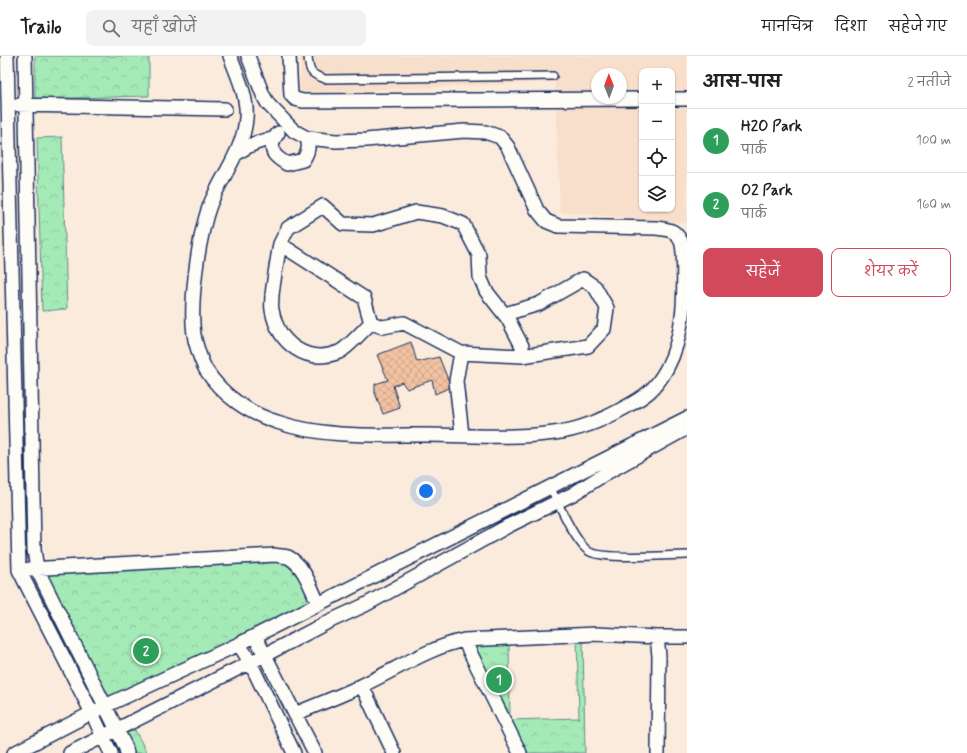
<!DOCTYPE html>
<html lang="hi">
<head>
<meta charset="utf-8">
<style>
  :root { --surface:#fff; --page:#f2f2f2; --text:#202124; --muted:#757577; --line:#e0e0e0; --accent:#d1495b }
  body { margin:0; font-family:Mynerve,"Playpen Sans Deva",sans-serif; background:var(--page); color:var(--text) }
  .controls { position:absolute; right:12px; top:12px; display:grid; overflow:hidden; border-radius:8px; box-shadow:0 1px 3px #0004 }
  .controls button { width:36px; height:36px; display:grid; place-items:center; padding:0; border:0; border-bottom:1px solid var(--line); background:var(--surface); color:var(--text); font:20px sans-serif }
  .compass { position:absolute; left:591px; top:12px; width:36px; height:36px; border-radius:50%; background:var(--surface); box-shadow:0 1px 3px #0004; rotate:359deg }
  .you { position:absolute; left:426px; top:435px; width:14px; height:14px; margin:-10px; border:3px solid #fff; border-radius:50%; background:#1a73e8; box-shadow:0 0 0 6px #1a73e833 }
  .badge { display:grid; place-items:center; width:26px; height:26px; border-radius:50%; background:var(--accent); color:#fff; font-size:13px; font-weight:700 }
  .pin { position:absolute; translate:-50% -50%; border:2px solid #fff; box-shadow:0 1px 4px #0006 }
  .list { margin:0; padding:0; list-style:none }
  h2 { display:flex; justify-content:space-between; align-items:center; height:52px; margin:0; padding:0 16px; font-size:17px }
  h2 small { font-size:13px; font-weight:400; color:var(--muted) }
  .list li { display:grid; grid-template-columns:26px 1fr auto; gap:12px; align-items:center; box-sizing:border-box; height:64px; padding:0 16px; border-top:1px solid var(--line) }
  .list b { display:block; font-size:15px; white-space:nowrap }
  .list p { margin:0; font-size:13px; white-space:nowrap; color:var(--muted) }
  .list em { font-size:13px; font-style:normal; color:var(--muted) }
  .actions { display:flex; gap:8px; padding:12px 16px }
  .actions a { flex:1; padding:9px 0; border:1px solid var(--accent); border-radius:8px; text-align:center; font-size:14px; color:var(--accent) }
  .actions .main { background:var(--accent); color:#fff }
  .icon { flex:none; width:22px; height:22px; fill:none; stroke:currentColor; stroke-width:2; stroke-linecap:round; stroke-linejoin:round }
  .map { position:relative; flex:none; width:687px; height:697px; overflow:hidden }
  header { display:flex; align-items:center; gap:24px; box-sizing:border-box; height:56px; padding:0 20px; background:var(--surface); border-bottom:1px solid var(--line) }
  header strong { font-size:19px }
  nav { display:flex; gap:22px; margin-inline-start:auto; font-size:14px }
  .search { width:280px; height:36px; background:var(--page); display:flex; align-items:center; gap:10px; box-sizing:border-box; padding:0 14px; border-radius:8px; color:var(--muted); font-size:15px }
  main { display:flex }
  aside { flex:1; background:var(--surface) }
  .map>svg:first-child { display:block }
  .built { fill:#f8dfcb; fill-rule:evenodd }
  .park { fill:url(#park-crowns); stroke:#608c8a }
  .building { fill:url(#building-cross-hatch); stroke:#1b2f5e }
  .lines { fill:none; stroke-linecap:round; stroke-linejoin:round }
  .lane-casing { stroke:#1b2f5e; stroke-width:10 }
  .street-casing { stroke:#1b2f5e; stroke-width:16 }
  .lane { stroke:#fdfcf7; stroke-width:7 }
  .street { stroke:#fdfcf7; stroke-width:13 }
</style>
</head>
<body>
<header>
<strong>Trailo</strong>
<div class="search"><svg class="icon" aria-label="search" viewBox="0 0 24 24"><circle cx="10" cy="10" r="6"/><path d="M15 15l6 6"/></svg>यहाँ खोजें</div>
<nav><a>मानचित्र</a><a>दिशा</a><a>सहेजे गए</a></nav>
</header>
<main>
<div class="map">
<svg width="687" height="697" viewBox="0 0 687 697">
  <defs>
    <pattern id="park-crowns" width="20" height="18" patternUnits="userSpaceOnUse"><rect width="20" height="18" fill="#a4eab6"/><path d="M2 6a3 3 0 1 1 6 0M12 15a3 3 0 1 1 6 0" fill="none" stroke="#8dc99f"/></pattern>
    <pattern id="building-cross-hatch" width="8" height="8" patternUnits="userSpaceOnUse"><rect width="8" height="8" fill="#f2c2a1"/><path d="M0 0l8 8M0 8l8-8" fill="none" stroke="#cfa78d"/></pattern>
  </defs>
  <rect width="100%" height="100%" fill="#faebdd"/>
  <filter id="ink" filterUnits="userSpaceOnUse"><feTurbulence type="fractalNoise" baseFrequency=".025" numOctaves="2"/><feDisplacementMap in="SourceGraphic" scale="8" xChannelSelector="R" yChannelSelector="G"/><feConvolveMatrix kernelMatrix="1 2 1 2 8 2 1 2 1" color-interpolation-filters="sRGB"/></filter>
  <g filter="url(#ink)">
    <!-- built -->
    <path class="built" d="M301,0H687V167L560,156L555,26L300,37ZM642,15H672V153H642ZM597,18H621V42H597Z"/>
    <!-- park -->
    <path class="park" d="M35,0H149V40L35,43Z
      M62,81L67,253L42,255L37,82Z
      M284,505L296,513L313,545L107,644L44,517Z
      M509,582L510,664L579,662L577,582H583L585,697H524L469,586Z
      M135,674L147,697H133V692L125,678Z"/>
    <!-- building -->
    <path class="building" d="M411,286L417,306L439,301L451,331L435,338L432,324L407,333L402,326L393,330L400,352L383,358L375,337V328L388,324L377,299Z"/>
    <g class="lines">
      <!-- lane casing -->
      <g class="lane-casing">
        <path id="lane" d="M308,0C309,15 310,18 325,23L553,20
          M550,431C559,448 573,482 587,494C598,505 669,499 687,499"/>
      </g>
      <!-- street casing -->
      <g class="street-casing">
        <path id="street" d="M7,0L19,514L92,657L103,681L111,697
          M25,0L34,494L37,513L125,690L127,697
          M230,0C237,19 248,41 246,62C244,92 224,117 212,144C199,173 186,261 197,291C199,298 202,307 206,314C222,339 248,357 277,366C324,382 376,379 425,379C468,379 512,383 554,377C579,374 603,364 624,352C646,340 655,334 667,312C675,297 680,277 682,260C684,247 685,195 681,185C681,185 676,177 675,177C670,173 663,173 656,172L558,170L546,165L537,154L508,91L500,81L485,76L464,75L366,84L336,85L307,82L294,75L268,48L263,39L248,0
          M289,0L291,39L295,43L303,45L642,43
          M672,43H687
          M19,49L225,53
          M274,83C269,97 276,101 287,108L303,104C308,97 310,91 307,82
          M235,99C248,89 258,85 274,83L278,77
          M280,188C277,205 274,222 272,239C272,244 271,250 272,254C278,287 306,309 339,296C348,292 363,274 371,267
          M505,258L539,248L583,223L595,231L607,252L604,273L588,290L522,300
          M461,297L522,300V290L508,263L486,235L480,221L479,199L463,168L443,160L416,156L373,169L343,168L323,150L288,172L280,188L364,242L371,267L383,271L404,267L461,297L456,325L462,379
          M29,513L275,499C280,500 284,500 288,501C304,509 311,532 318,547
          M255,580L315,697
          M657,581H687
          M464,584L520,697
          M239,588L250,606L294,697
          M362,630L394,697
          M295,658C318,648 341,640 363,629C397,613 428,592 464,584L596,578L657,581L659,600L658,697
          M14,697L105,650L239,588L687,362
          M70,697L265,599L328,566L365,549L508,470L573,438L608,416L687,372"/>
      </g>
      <!-- lane -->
      <use href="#lane" class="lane"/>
      <!-- street -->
      <use href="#street" class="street"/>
    </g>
  </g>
</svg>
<div class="controls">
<button>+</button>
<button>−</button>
<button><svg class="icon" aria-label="locate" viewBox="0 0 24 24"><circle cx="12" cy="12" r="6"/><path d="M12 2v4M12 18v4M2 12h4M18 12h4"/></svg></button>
<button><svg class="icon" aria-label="layers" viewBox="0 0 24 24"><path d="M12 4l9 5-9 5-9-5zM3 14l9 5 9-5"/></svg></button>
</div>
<svg class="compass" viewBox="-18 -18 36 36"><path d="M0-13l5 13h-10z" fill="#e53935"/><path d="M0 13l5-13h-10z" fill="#757577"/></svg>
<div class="you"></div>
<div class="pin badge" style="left:499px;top:624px;background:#2e9e5b">1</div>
<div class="pin badge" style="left:146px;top:595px;background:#2e9e5b">2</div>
</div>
<aside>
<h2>आस-पास<small>2 नतीजे</small></h2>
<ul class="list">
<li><span class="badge" style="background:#2e9e5b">1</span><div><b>H2O Park</b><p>पार्क</p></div><em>100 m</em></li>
<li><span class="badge" style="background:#2e9e5b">2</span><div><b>O2 Park</b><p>पार्क</p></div><em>160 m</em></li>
</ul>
<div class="actions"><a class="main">सहेजें</a><a>शेयर करें</a></div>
</aside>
</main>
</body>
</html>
